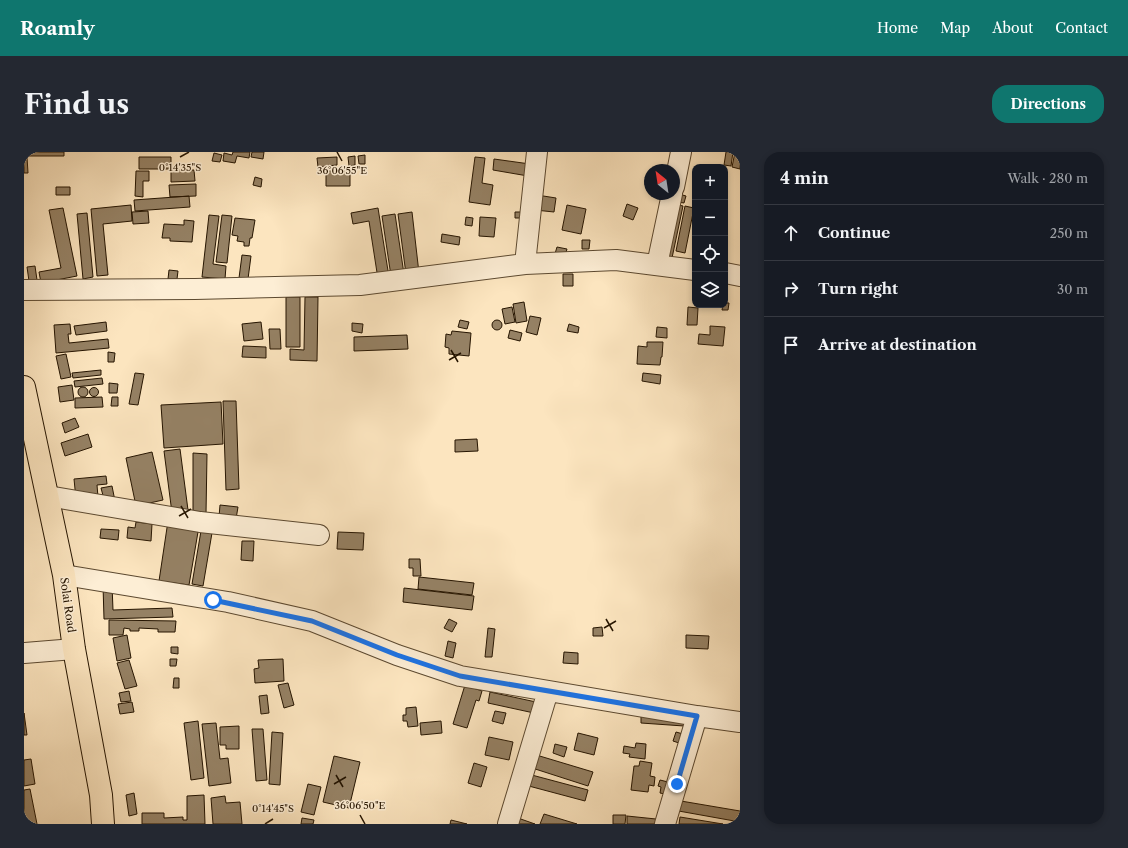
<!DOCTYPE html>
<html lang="en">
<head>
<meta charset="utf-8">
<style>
  :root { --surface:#171b24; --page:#242831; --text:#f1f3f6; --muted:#9ea1a6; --line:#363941; --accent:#0f766e }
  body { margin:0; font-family:"Libre Caslon Text",serif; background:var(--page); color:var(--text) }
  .controls { position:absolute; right:12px; top:12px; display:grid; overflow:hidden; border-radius:8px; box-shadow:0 2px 6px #0003 }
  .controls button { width:36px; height:36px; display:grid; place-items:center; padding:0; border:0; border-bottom:1px solid var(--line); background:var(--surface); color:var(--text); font:20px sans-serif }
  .compass { position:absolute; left:620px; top:12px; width:36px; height:36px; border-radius:50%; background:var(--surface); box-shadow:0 2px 6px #0003; rotate:330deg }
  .stop { position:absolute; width:12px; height:12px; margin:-9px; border:3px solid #1a73e8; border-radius:50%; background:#fff }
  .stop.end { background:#1a73e8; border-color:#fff; box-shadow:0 1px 4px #0008 }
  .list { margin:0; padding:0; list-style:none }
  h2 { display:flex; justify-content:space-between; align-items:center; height:52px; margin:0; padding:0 16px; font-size:17px }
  h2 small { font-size:13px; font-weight:400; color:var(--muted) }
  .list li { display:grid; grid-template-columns:26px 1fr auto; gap:12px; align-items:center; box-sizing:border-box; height:56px; padding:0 16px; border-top:1px solid var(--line) }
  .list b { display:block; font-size:15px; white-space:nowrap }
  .list em { font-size:13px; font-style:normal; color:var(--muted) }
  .icon { flex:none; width:22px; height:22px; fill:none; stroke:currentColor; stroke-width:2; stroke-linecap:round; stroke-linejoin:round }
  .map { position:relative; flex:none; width:716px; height:672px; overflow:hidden; border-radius:16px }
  header { display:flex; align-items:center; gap:24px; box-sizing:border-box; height:56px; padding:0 20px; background:var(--accent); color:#fff }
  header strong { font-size:19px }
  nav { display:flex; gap:22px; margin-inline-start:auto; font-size:14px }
  .intro { display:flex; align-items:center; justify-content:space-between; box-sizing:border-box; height:96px; padding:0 24px }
  h1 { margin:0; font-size:28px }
  .button { padding:10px 18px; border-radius:16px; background:var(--accent); color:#fff; font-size:14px; font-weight:700 }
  main { display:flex; gap:24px; padding:0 24px }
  aside { flex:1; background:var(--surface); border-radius:16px; box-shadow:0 2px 6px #0003 }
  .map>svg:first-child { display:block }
  .building { fill:#958164; stroke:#261501 }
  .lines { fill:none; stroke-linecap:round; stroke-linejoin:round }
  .minor-casing { stroke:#5c4930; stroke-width:22 }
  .highway-casing { stroke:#261501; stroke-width:24 }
  .minor { stroke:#fdeed5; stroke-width:20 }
  .highway { stroke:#fce5bf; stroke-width:22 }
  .route { stroke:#1a73e8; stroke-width:5 }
  .ticks { fill:none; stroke:#261501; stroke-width:1.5 }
  .labels { text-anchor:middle; stroke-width:3; stroke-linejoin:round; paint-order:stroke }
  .street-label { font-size:11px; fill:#261501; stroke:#fdeed5 }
  .ticks-label { font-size:10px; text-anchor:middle; fill:#261501; stroke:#fdeed5; stroke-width:3; stroke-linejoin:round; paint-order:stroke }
</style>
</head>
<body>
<header>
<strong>Roamly</strong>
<nav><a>Home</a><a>Map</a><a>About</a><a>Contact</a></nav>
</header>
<div class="intro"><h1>Find us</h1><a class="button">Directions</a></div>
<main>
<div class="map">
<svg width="716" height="672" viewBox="0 0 716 672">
  <rect width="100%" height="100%" fill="#fce5bf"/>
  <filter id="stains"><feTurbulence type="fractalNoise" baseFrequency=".005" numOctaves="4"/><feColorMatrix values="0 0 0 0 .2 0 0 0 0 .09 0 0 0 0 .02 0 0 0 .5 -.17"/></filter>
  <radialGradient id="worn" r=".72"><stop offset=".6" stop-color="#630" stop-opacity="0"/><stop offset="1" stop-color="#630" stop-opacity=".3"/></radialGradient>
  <!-- building -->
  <path class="building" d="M0,0H40V4H0Z
    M209,0H226L225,6L213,4L211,11L199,9L200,1L208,3Z
    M228,0H240L239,7L227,5Z
    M702,0H709L707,14L700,13Z
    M711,0H716V17L708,15Z
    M190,1L198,3L196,10L188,9Z
    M341,3V12H335L334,4Z
    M331,4V13L325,14L324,5Z
    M0,5H3L4,21H0Z
    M115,5H147V17H115Z
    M313,5V13L294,15L293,6Z
    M451,5L461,6L458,31L469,33L466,53L445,50Z
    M470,7L506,12L504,24L469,18Z
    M147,18H170L171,29L147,30Z
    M112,19H125V29H119V45L111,44Z
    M302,19H326V34H302Z
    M231,25L238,27L237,35L229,33Z
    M172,32V44L146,45L145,33Z
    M32,35H46V43H32Z
    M655,42L662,44L660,51L654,50Z
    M513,43L532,46L530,60L511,58Z
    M165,44L166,55L111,59L110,48Z
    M603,52L614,56L609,68L599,64Z
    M650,52L659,54L648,106L639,105Z
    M107,53L108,69L79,72L84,123L73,124L67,57Z
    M543,53L562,57L557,82L538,78Z
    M661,54L670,56L661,101L652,99Z
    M39,56L53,124L17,131L15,120L37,116L25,58Z
    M354,56L365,125L354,127L345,69L329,72L327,61Z
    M124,59L125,71L109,72L108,60Z
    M388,60L395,121L382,122L374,62Z
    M491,60H498V66H491Z
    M63,61L69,125L59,127L53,62Z
    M371,62L380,122L367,124L358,64Z
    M185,63L195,64L189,112L202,114L201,127L178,125Z
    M198,63L208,64L203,111L192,110Z
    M442,65L449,66L448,74L441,73Z
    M456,65L472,66L470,85L455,84Z
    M211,66L231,68L228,86H226L225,94H220V90L213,89L214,84L208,83Z
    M160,68L170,69L168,90L146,89V86H138L140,72L160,73Z
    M418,82L436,85L435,93L417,90Z
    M558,88H566L565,97H558Z
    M533,95L543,97L540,107L530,105Z
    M218,103L227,104L224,127L215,126Z
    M11,114L13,128L5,129L3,115Z
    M145,118L154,119L153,127H144Z
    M539,122H549V134H539Z
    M262,145H276V195H262Z
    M281,145H294L293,209L266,208V197L280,198Z
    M500,150L503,169L492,171L489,152Z
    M701,151H705L704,158H698L699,153H701Z
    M488,155L491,170L481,172L478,157Z
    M664,155L674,156L673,173H663Z
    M506,164L517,166L513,183L502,180Z
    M468 173a5 5 0 1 1 10 0a5 5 0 1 1-10 0Z
    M436,168L445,170L443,177L434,175Z
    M82,170L83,179L52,183L50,174Z
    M237,170L239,187L220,189L218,172Z
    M328,171L339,172L338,181L328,179Z
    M46,172L47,182H44L45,191L84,187L85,196L32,201L30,173Z
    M545,172L555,175L554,181L543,179Z
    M686,174L701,175L699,194L674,192L675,182L686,183Z
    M633,175L643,176V186L632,185Z
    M245,177H256L257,197H246Z
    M486,178L498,181L496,189L484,186Z
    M428,179L447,181L445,204L425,202V196L421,195L422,182L427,183Z
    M383,183L384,197L330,199V185Z
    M623,190H639L638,205H637L636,213L613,212L614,194L623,195Z
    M219,194L242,195V206L218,205Z
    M84,200L91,201L90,210H84Z
    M42,202L47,225L37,227L32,204Z
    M77,218V223L49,226L48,221Z
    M111,221L120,222L114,253L105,252Z
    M619,221L637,223L636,232L618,229Z
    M78,226L79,232L51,235L50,229Z
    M85,231L94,232L93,241H85Z
    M48,233L50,248L36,250L34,235Z
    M54 240a5 5 0 1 1 10 0a5 5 0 1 1-10 0Z
    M65.5 240a4.5 4.5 0 1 1 9 0a4.5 4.5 0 1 1-9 0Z
    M78,245L79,255L51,256V246Z
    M88,245H94V254H87Z
    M199,249H212L215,337L202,338Z
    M197,250L199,292L140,296L137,253Z
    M51,266L55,275L41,281L38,271Z
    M64,282L68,295L41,304L37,291Z
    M453,287L454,299L431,300V288Z
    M156,297L164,358L148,361L140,299Z
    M128,300L139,348L112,354L102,306Z
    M169,301L183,302L182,362H169Z
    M82,324L83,332L73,333L74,345L52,347L50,327Z
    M88,334L91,349L81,351L77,336Z
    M196,353L214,355L212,367L195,365Z
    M144,369L175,374L165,433L135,429Z
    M112,370L128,372L127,389L103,386L104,375L111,376Z
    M178,373L189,375L179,434L168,432Z
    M77,377L95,378L94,388L76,386Z
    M314,380L340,381L339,398L313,397Z
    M218,389H230L229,409L217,408Z
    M385,407H396L397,424H389V416H385Z
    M395,425L450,431L448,443L394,437Z
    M79,433H88L89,458L148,456L149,465L80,467Z
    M380,436L450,444L448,458L379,450Z
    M425,467L433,471L428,480L420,476Z
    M85,468L152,469L151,480H134V477L115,476V479H106V477L100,476L99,483H85Z
    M578,475L579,484H569V476Z
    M464,476L471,477L468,505H461Z
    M103,483L107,506L93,509L89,486Z
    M662,483L685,484L684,497L662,496Z
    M424,489L432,491L429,506L421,504Z
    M147,495H154V502L147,501Z
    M540,500L554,501V512L539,511Z
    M146,507H153L152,514H146Z
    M259,507L260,529L231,531L230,517L235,516L234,508Z
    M105,508L113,534L101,537L93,511Z
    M150,526H155V536H149Z
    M264,531L270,553L260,556L254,533Z
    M441,533L458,539L455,549L452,548L443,576L429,572Z
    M105,539L107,549L97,550L95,541Z
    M466,540L512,550L510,561L464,551Z
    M243,543L245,561L237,562L235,544Z
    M108,550L110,560L96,562L94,552Z
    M392,555L394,574L384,575L383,569H379V563H382V556Z
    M471,559L482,561L479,572L468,569Z
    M0,561L3,583H0Z
    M617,562L661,565L660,574L617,571Z
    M174,569L180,626L167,628L160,571Z
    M417,569L418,581L397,583L396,571Z
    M192,571L196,607L204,606L207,631L185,634L178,572Z
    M215,574V597H202V593H196V575Z
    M228,577H239L243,628L232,629Z
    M248,580L259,581L256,633L245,632Z
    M652,580L659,582L655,591L649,589Z
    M554,581L574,586L570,603L550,598Z
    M465,585L489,590L485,608L461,603Z
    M612,591L622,592L621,607L605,605L606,602L599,601L600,594L611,596Z
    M531,592L543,595L540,605L529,601Z
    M509,602L569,620L564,634L505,615Z
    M310,604L336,610L325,656L299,650Z
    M7,607L11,632L0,634V608Z
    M616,609L628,611L626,624L631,625L630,634L625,633L624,640L607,638L610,614H615Z
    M450,611L463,615L457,635L444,631Z
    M504,622L564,638L561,649L501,633Z
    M636,628L644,630L641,642L636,641L637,635L634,634Z
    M284,632L297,635L290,663L277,660Z
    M6,637L13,672H0V638Z
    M110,641L113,662L105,664L102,643Z
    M180,643L181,672H118V661H140V666L159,665V668H163V644Z
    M201,644L202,651L216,650L218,672H189L187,646Z
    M651,648L716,659V670L649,658Z
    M520,662L553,672H516Z
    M589,663H602L601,672H589Z
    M603,664L632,667L631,672H603Z
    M491,665L511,672H489Z
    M656,665L699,672H655Z
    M278,666L290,668L289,672H277Z
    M427,668L443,672H426Z"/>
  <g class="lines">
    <!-- minor casing -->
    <g class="minor-casing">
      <path id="minor" d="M650,35L657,0
        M501,112L513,0
        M633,113L648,42
        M701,121L716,124
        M0,138L171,137L336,133L501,112L592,108L671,118
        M24,344L176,370L295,383
        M40,423L204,450L288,469L373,503L436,524L673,564L716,570
        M0,501L50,497
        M484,672L524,539
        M641,672L673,564"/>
    </g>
    <!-- highway casing -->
    <g class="highway-casing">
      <path id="highway" d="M0,235L40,423L50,497L77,643L79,672"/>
    </g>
    <!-- minor -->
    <use href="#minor" class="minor"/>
    <!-- highway -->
    <use href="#highway" class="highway"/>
  </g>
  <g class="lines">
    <!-- route -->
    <path class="route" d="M189,448L288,469L373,503L436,524L673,564L653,632"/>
  </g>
  <!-- ticks -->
  <path class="ticks" d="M313,0L318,9M156,5L165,0M427,198L434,210M425,208L437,201M157,354L164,366M155,364L167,357M582,467L589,479M580,476L592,469M312,623L319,635M310,632L322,625M336,663L341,672M241,672L249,667"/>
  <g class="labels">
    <!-- street labels -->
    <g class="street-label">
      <text transform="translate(44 453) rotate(82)" y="4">Solai Road</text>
    </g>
  </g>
  <g class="ticks-label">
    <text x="156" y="19">0°14'35"S</text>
    <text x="318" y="22">36°06'55"E</text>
    <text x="336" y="657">36°06'50"E</text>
    <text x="249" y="660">0°14'45"S</text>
  </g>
  <rect width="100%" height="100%" filter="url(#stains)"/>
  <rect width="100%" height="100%" fill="url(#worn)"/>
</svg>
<div class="controls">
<button>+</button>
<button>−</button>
<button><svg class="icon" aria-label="locate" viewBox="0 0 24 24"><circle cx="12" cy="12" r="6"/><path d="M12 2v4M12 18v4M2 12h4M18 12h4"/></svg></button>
<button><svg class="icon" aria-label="layers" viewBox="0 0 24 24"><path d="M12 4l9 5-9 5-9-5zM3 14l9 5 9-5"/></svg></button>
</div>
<svg class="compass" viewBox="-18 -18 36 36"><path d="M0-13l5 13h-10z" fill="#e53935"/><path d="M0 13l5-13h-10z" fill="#9ea1a6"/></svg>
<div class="stop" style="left:189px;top:448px"></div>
<div class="stop end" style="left:653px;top:632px"></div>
</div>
<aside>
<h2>4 min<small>Walk · 280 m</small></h2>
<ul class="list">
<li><svg class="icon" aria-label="ahead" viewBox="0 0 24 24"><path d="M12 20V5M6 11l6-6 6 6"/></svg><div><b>Continue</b></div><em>250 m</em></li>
<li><svg class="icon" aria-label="right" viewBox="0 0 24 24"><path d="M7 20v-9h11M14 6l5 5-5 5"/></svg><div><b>Turn right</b></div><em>30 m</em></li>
<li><svg class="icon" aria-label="arrive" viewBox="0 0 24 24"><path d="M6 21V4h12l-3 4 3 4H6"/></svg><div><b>Arrive at destination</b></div></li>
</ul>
</aside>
</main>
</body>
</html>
